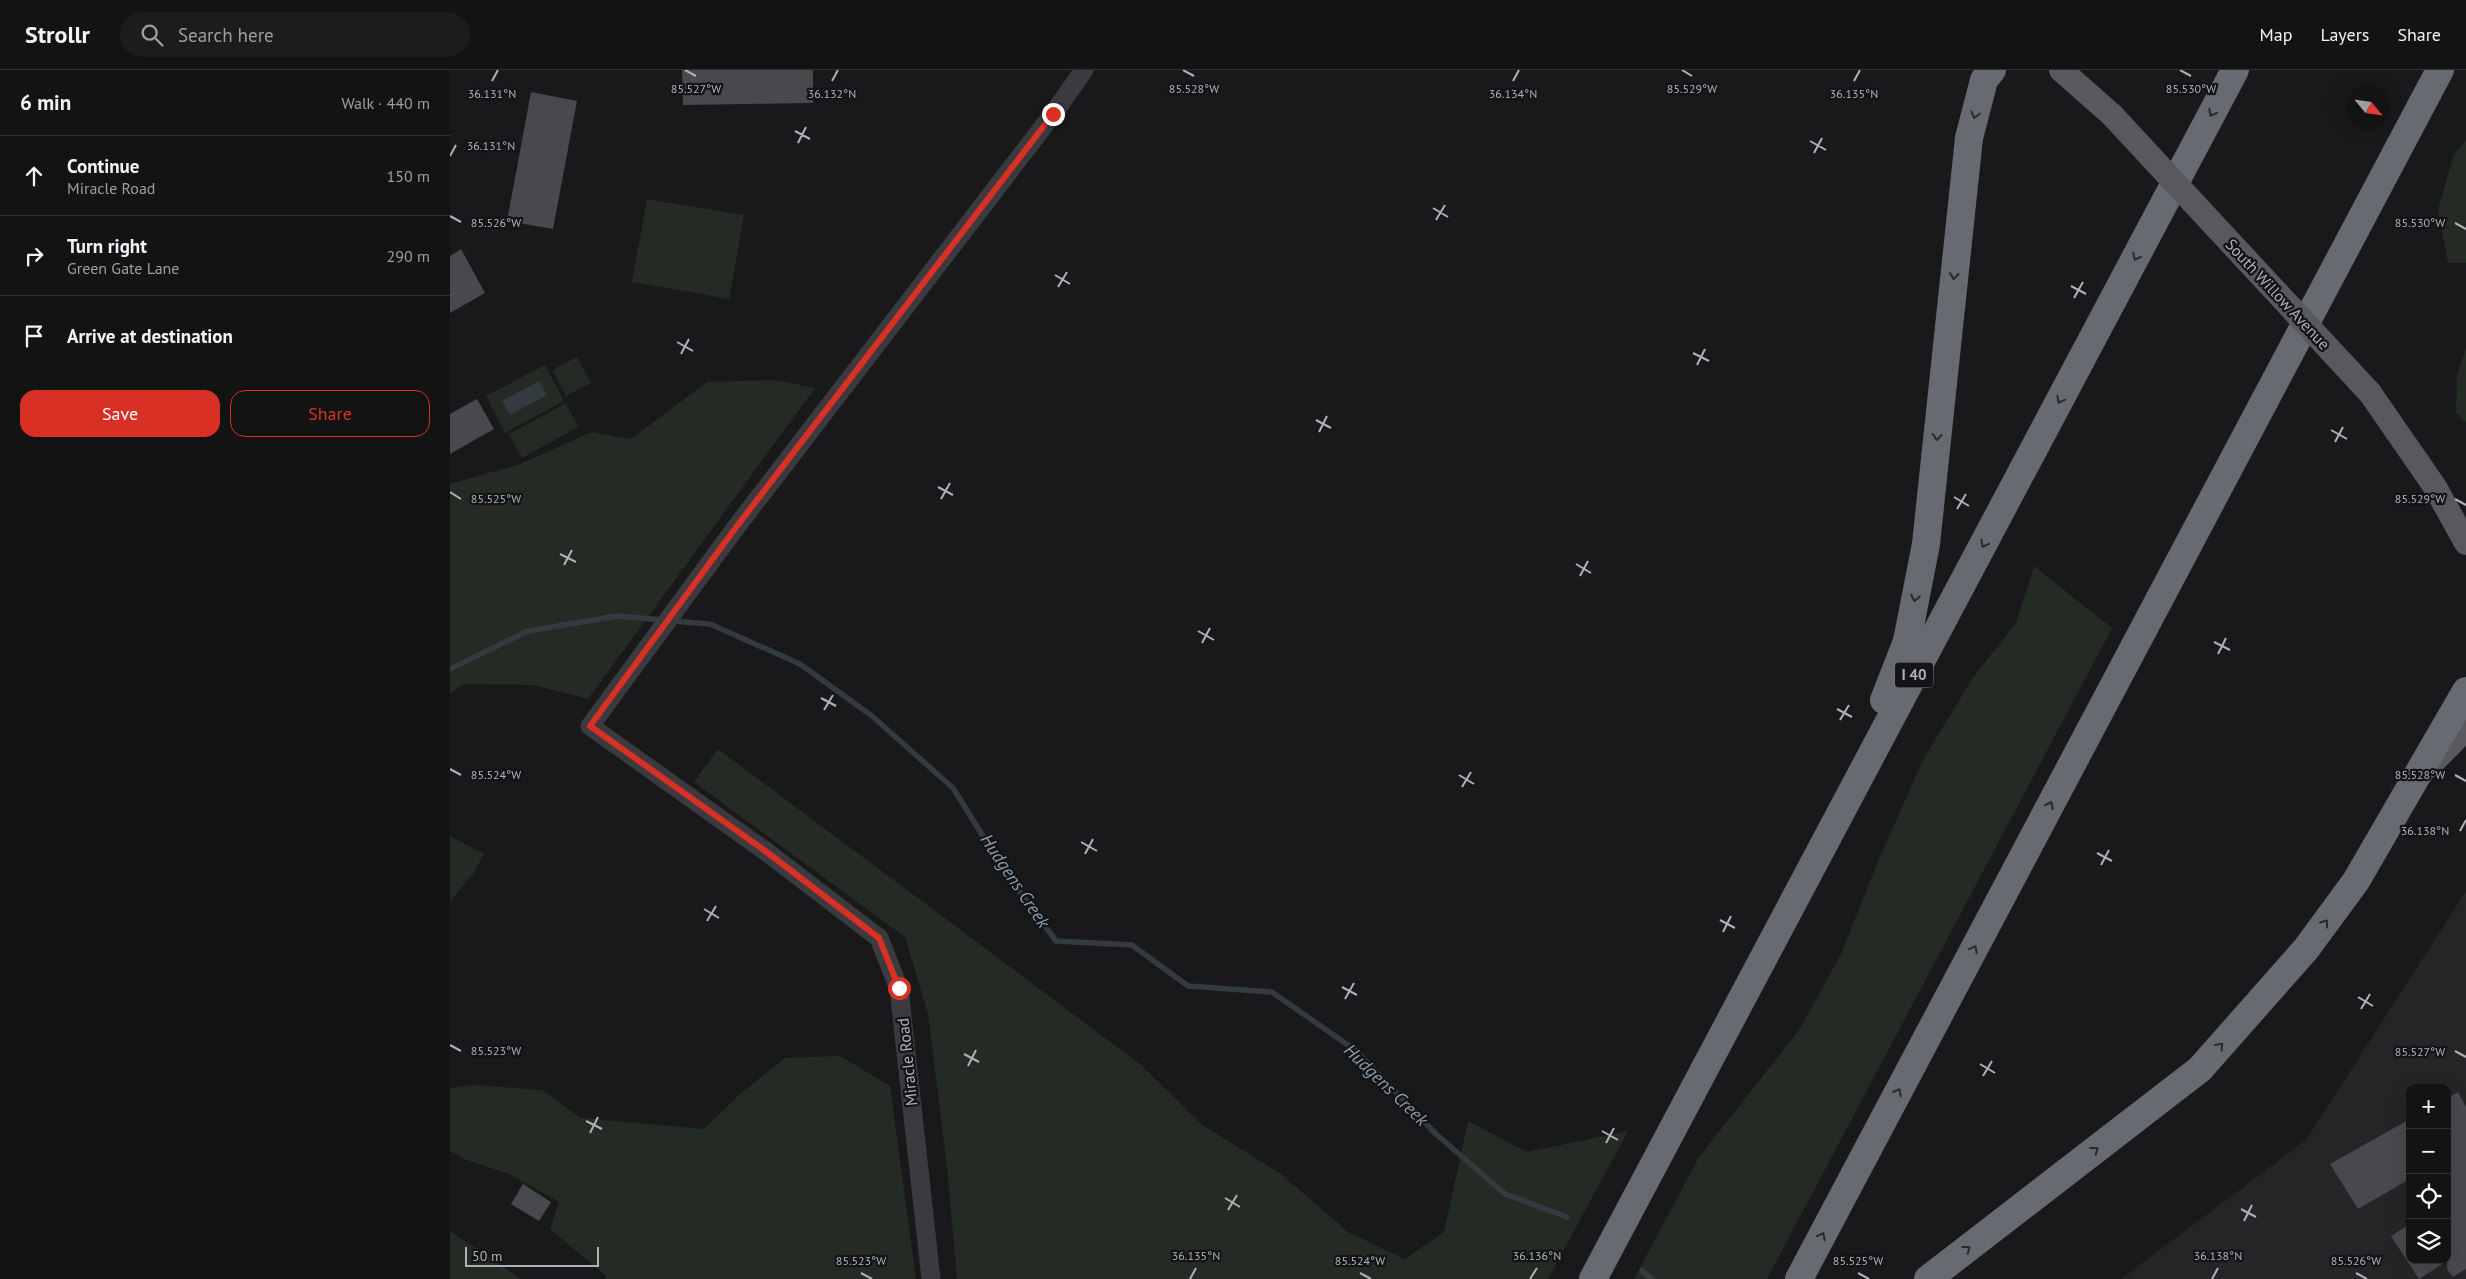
<!DOCTYPE html>
<html lang="en">
<head>
<meta charset="utf-8">
<style>
  :root { --surface:#131314; --page:#1c1c1d; --text:#f1f3f6; --muted:#9d9ea0; --line:#323234; --accent:#d93025 }
  body { margin:0; font-family:"PT Sans",sans-serif; background:var(--page); color:var(--text) }
  .controls { position:absolute; right:15px; bottom:15px; display:grid; overflow:hidden; border-radius:10px; box-shadow:0 5px 20px #0002 }
  .controls button { width:45px; height:45px; display:grid; place-items:center; padding:0; border:0; border-bottom:1px solid var(--line); background:var(--surface); color:var(--text); font:25px sans-serif }
  .compass { position:absolute; left:1896px; top:15px; width:45px; height:45px; border-radius:50%; background:var(--surface); box-shadow:0 5px 20px #0002; rotate:119deg }
  .scale { position:absolute; left:15px; bottom:12px; width:134px; box-sizing:border-box; padding-left:5px; border:2px solid #adb1b9; border-top:0; font-size:14px; line-height:18px; white-space:nowrap; color:#adb1b9; -webkit-text-stroke:4px #141416; paint-order:stroke }
  .stop { position:absolute; width:15px; height:15px; margin:-11px; border:4px solid #d93025; border-radius:50%; background:#fff }
  .stop.end { background:#d93025; border-color:#fff; box-shadow:0 1px 5px #0008 }
  .list { margin:0; padding:0; list-style:none }
  h2 { display:flex; justify-content:space-between; align-items:center; height:65px; margin:0; padding:0 20px; font-size:21px }
  h2 small { font-size:16px; font-weight:400; color:var(--muted) }
  .list li { display:grid; grid-template-columns:32px 1fr auto; gap:15px; align-items:center; box-sizing:border-box; height:80px; padding:0 20px; border-top:1px solid var(--line) }
  .list b { display:block; font-size:19px; white-space:nowrap }
  .list p { margin:0; font-size:16px; white-space:nowrap; color:var(--muted) }
  .list em { font-size:16px; font-style:normal; color:var(--muted) }
  .actions { display:flex; gap:10px; padding:15px 20px }
  .actions a { flex:1; padding:11px 0; border:1px solid var(--accent); border-radius:15px; text-align:center; font-size:18px; color:var(--accent) }
  .actions .main { background:var(--accent); color:#fff }
  .icon { flex:none; width:28px; height:28px; fill:none; stroke:currentColor; stroke-width:2; stroke-linecap:round; stroke-linejoin:round }
  .map { position:relative; flex:none; width:2016px; height:1209px; overflow:hidden }
  header { display:flex; align-items:center; gap:30px; box-sizing:border-box; height:70px; padding:0 25px; background:var(--surface); border-bottom:1px solid var(--line) }
  header strong { font-size:24px }
  nav { display:flex; gap:28px; margin-inline-start:auto; font-size:18px }
  .search { width:350px; height:45px; background:var(--page); display:flex; align-items:center; gap:12px; box-sizing:border-box; padding:0 18px; border-radius:28px; color:var(--muted); font-size:19px }
  main { display:flex }
  aside { flex:1; background:var(--surface) }
  .map>svg:first-child { display:block }
  .built { fill:#252528; fill-rule:evenodd }
  .green { fill:#242b25 }
  .water { fill:#333a40 }
  .lines { fill:none; stroke-linecap:round; stroke-linejoin:round }
  .stream { stroke:#333a40; stroke-width:5.5 }
  .building { fill:#48494d }
  .minor { stroke:#3b3b3f; stroke-width:19 }
  .major { stroke:#57595e; stroke-width:24 }
  .highway { stroke:#676a70; stroke-width:28 }
  .major-bridge { stroke:#57595e; stroke-width:24 }
  .oneway { stroke:#292a2c }
  .route { stroke:#d93025; stroke-width:6 }
  .ticks { fill:none; stroke:#adb1b9; stroke-width:2 }
  .labels { text-anchor:middle; stroke-width:4.5; stroke-linejoin:round; paint-order:stroke }
  .shield { fill:#141416; stroke:#7f8288; stroke-width:1 }
  .shield-label { font-size:15px; font-weight:bold; fill:#adb1b9 }
  .street-label { font-size:16px; fill:#adb1b9; stroke:#141416 }
  .water-label { font-size:18px; font-style:italic; fill:#899daf; stroke:#141416 }
  .ticks-label { font-size:12px; text-anchor:middle; fill:#adb1b9; stroke:#141416; stroke-width:4.5; stroke-linejoin:round; paint-order:stroke }
</style>
</head>
<body>
<header>
<strong>Strollr</strong>
<div class="search"><svg class="icon" aria-label="search" viewBox="0 0 24 24"><circle cx="10" cy="10" r="6"/><path d="M15 15l6 6"/></svg>Search here</div>
<nav><a>Map</a><a>Layers</a><a>Share</a></nav>
</header>
<main>
<aside>
<h2>6 min<small>Walk · 440 m</small></h2>
<ul class="list">
<li><svg class="icon" aria-label="ahead" viewBox="0 0 24 24"><path d="M12 20V5M6 11l6-6 6 6"/></svg><div><b>Continue</b><p>Miracle Road</p></div><em>150 m</em></li>
<li><svg class="icon" aria-label="right" viewBox="0 0 24 24"><path d="M7 20v-9h11M14 6l5 5-5 5"/></svg><div><b>Turn right</b><p>Green Gate Lane</p></div><em>290 m</em></li>
<li><svg class="icon" aria-label="arrive" viewBox="0 0 24 24"><path d="M6 21V4h12l-3 4 3 4H6"/></svg><div><b>Arrive at destination</b></div></li>
</ul>
<div class="actions"><a class="main">Save</a><a>Share</a></div>
</aside>
<div class="map">
<svg width="2016" height="1209" viewBox="0 0 2016 1209">
  <rect width="100%" height="100%" fill="#19191b"/>
  <!-- built -->
  <path class="built" d="M2016,821V1209H1671L1856,1070ZM1960,1018H1997V1190H1960Z"/>
  <!-- green -->
  <path class="green" d="M2016,70V193H1998L1988,140L2004,84Z
    M197,129L294,145L279,229L182,212Z
    M2016,278V353L2006,342L2007,305Z
    M127,287L141,313L116,326L102,300Z
    M95,295L114,331L55,363L36,326Z
    M325,310L365,318L138,629L83,615L14,614L0,624V414L70,394L142,362L181,369L257,312Z
    M116,333L128,357L72,388L59,364Z
    M1584,496L1662,558L1317,1209H1184L1249,1087L1349,960L1391,884L1429,789L1474,688L1524,606L1566,553Z
    M268,679L691,995L751,1054L831,1104L898,1162L955,1189L994,1162L1018,1051L1077,1082L1178,1061L1098,1209H507L497,1097L478,944L455,867L244,712Z
    M0,766L34,784L23,804L0,831Z
    M390,986L440,1016L466,1209H155L156,1206L100,1159L109,1132L59,1104L14,1089L0,1081V1018L24,1015L92,1020L131,1048L254,1059L290,1024L335,988Z
    M0,1161L71,1209H0Z"/>
  <!-- water -->
  <path class="water" d="M89,311L97,325L60,345L52,331Z"/>
  <g class="lines">
    <!-- stream -->
    <path class="stream" d="M223,551L260,554L350,594L422,646L503,718L556,803L606,871L682,875L738,916L822,922L905,980L986,1064L1055,1124L1117,1147
      M0,599L78,561L167,546L213,550
      M1192,1201L1202,1209"/>
  </g>
  <!-- building -->
  <path class="building" d="M232,0H363V33L233,35Z
    M81,22L127,31L103,159L57,151Z
    M11,179L35,223L0,243V186Z
    M27,329L44,359L0,384V344Z
    M2008,1022L2016,1037V1199L2003,1207L1997,1199V1191L1969,1209L1941,1166L1960,1154V1190H1997V1028Z
    M1960,1049V1109L1908,1139L1880,1094Z
    M73,1114L101,1132L89,1151L61,1134Z"/>
  <g class="lines">
    <!-- minor -->
    <path class="minor" d="M481,1209L449,919L429,868L318,783L140,656L284,460L603,44L634,0"/>
    <!-- major -->
    <path class="major" d="M1611,0L1662,45
      M1920,323L1985,417L2016,473
      M1979,696L2016,659"/>
    <!-- highway -->
    <path class="highway" d="M1434,630L1457,571L1476,474L1519,68L1534,10L1542,0
      M1143,1209L1785,0
      M1349,1209L1990,0
      M1478,1209L1750,999L1856,879L1906,811L2016,621"/>
    <!-- major-bridge -->
    <path class="major-bridge" d="M1662,45L1920,323"/>
  </g>
  <!-- one-way arrows -->
  <defs><path id="oneway-chevron" d="M-2-3.5L2.5 0L-2 3.5" fill="none" stroke-width="1.6" stroke-linecap="round" stroke-linejoin="round" transform="scale(1.25)"/></defs>
  <g class="oneway">
    <use href="#oneway-chevron" transform="translate(1762 43) rotate(118)"/>
    <use href="#oneway-chevron" transform="translate(1525 45) rotate(105)"/>
    <use href="#oneway-chevron" transform="translate(1686 187) rotate(118)"/>
    <use href="#oneway-chevron" transform="translate(1504 206) rotate(96)"/>
    <use href="#oneway-chevron" transform="translate(1610 330) rotate(118)"/>
    <use href="#oneway-chevron" transform="translate(1487 367) rotate(96)"/>
    <use href="#oneway-chevron" transform="translate(1534 474) rotate(118)"/>
    <use href="#oneway-chevron" transform="translate(1465 528) rotate(101)"/>
    <use href="#oneway-chevron" transform="translate(1600 735) rotate(-62)"/>
    <use href="#oneway-chevron" transform="translate(1875 853) rotate(-54)"/>
    <use href="#oneway-chevron" transform="translate(1524 879) rotate(-62)"/>
    <use href="#oneway-chevron" transform="translate(1770 976) rotate(-49)"/>
    <use href="#oneway-chevron" transform="translate(1448 1022) rotate(-62)"/>
    <use href="#oneway-chevron" transform="translate(1645 1080) rotate(-38)"/>
    <use href="#oneway-chevron" transform="translate(1372 1166) rotate(-62)"/>
    <use href="#oneway-chevron" transform="translate(1517 1179) rotate(-38)"/>
  </g>
  <g class="lines">
    <!-- route -->
    <path class="route" d="M449,918L429,868L318,783L140,656L284,460L603,44"/>
  </g>
  <!-- ticks -->
  <path class="ticks" d="M235,0L246,6M733,0L744,6M1232,0L1242,6M1730,0L1741,6M42,11L48,0M382,11L388,0M1063,11L1069,0M1404,11L1410,0M345,61L360,69M1360,71L1376,80M348,73L356,57M1364,83L1372,68M0,86L6,75M983,138L998,147M0,146L11,152M986,150L995,135M2005,153L2016,159M605,205L620,214M1621,216L1636,224M608,217L617,202M1624,228L1633,212M227,272L243,281M1243,283L1259,291M231,284L239,269M1247,295L1255,279M866,350L881,358M1881,360L1897,369M869,362L877,346M1885,372L1893,357M488,417L503,425M0,422L11,429M1504,427L1519,436M491,429L500,413M2005,429L2016,435M1507,439L1516,424M110,484L126,492M1126,494L1141,503M114,495L122,480M1130,506L1138,491M748,561L764,570M1764,572L1780,580M752,573L760,558M1768,584L1776,568M371,628L386,636M1387,639L1402,647M374,640L383,625M1390,650L1399,635M0,699L11,705M1009,705L1024,714M2005,705L2016,711M1012,717L1021,702M2010,761L2016,750M631,772L647,781M1647,783L1662,791M635,784L643,769M1651,795L1659,780M254,839L269,848M1270,850L1285,858M257,851L266,836M1273,862L1281,846M892,917L907,925M1908,927L1923,936M895,929L904,913M1911,939L1920,924M0,975L11,981M2005,981L2016,987M514,984L529,992M1530,994L1545,1003M518,996L526,980M1533,1006L1542,991M136,1051L152,1059M1152,1061L1168,1070M140,1063L148,1047M1156,1073L1164,1058M775,1128L790,1137M1791,1139L1806,1147M778,1140L787,1125M1794,1151L1802,1135M411,1203L422,1209M910,1203L921,1209M1408,1203L1419,1209M1906,1203L1917,1209M740,1209L746,1198M1080,1209L1087,1198M1762,1209L1768,1198"/>
  <g class="labels">
    <!-- shield labels -->
    <rect class="shield" x="1445" y="592.5" width="38" height="25" rx="4"/>
    <g class="shield-label">
      <text x="1464" y="610">I 40</text>
    </g>
    <!-- street labels -->
    <g class="street-label">
      <text transform="translate(1828 224) rotate(47)" y="6">South Willow Avenue</text>
      <text transform="translate(457 992) rotate(-96)" y="6">Miracle Road</text>
    </g>
    <!-- water labels -->
    <g class="water-label">
      <text transform="translate(565 811) rotate(56)" y="6">Hudgens Creek</text>
      <text transform="translate(936 1015) rotate(44)" y="6">Hudgens Creek</text>
    </g>
  </g>
  <g class="ticks-label">
    <text x="246" y="23">85.527°W</text>
    <text x="744" y="23">85.528°W</text>
    <text x="1242" y="23">85.529°W</text>
    <text x="1741" y="23">85.530°W</text>
    <text x="42" y="28">36.131°N</text>
    <text x="382" y="28">36.132°N</text>
    <text x="1063" y="28">36.134°N</text>
    <text x="1404" y="28">36.135°N</text>
    <text x="41" y="80">36.131°N</text>
    <text x="46" y="157">85.526°W</text>
    <text x="1970" y="157">85.530°W</text>
    <text x="46" y="433">85.525°W</text>
    <text x="1970" y="433">85.529°W</text>
    <text x="46" y="709">85.524°W</text>
    <text x="1970" y="709">85.528°W</text>
    <text x="1975" y="765">36.138°N</text>
    <text x="46" y="985">85.523°W</text>
    <text x="1970" y="986">85.527°W</text>
    <text x="746" y="1190">36.135°N</text>
    <text x="1087" y="1190">36.136°N</text>
    <text x="1768" y="1190">36.138°N</text>
    <text x="411" y="1195">85.523°W</text>
    <text x="910" y="1195">85.524°W</text>
    <text x="1408" y="1195">85.525°W</text>
    <text x="1906" y="1195">85.526°W</text>
  </g>
</svg>
<div class="controls">
<button>+</button>
<button>−</button>
<button><svg class="icon" aria-label="locate" viewBox="0 0 24 24"><circle cx="12" cy="12" r="6"/><path d="M12 2v4M12 18v4M2 12h4M18 12h4"/></svg></button>
<button><svg class="icon" aria-label="layers" viewBox="0 0 24 24"><path d="M12 4l9 5-9 5-9-5zM3 14l9 5 9-5"/></svg></button>
</div>
<svg class="compass" viewBox="-18 -18 36 36"><path d="M0-13l5 13h-10z" fill="#e53935"/><path d="M0 13l5-13h-10z" fill="#9d9ea0"/></svg>
<div class="scale">50 m</div>
<div class="stop" style="left:449px;top:918px"></div>
<div class="stop end" style="left:603px;top:44px"></div>
</div>
</main>
</body>
</html>
